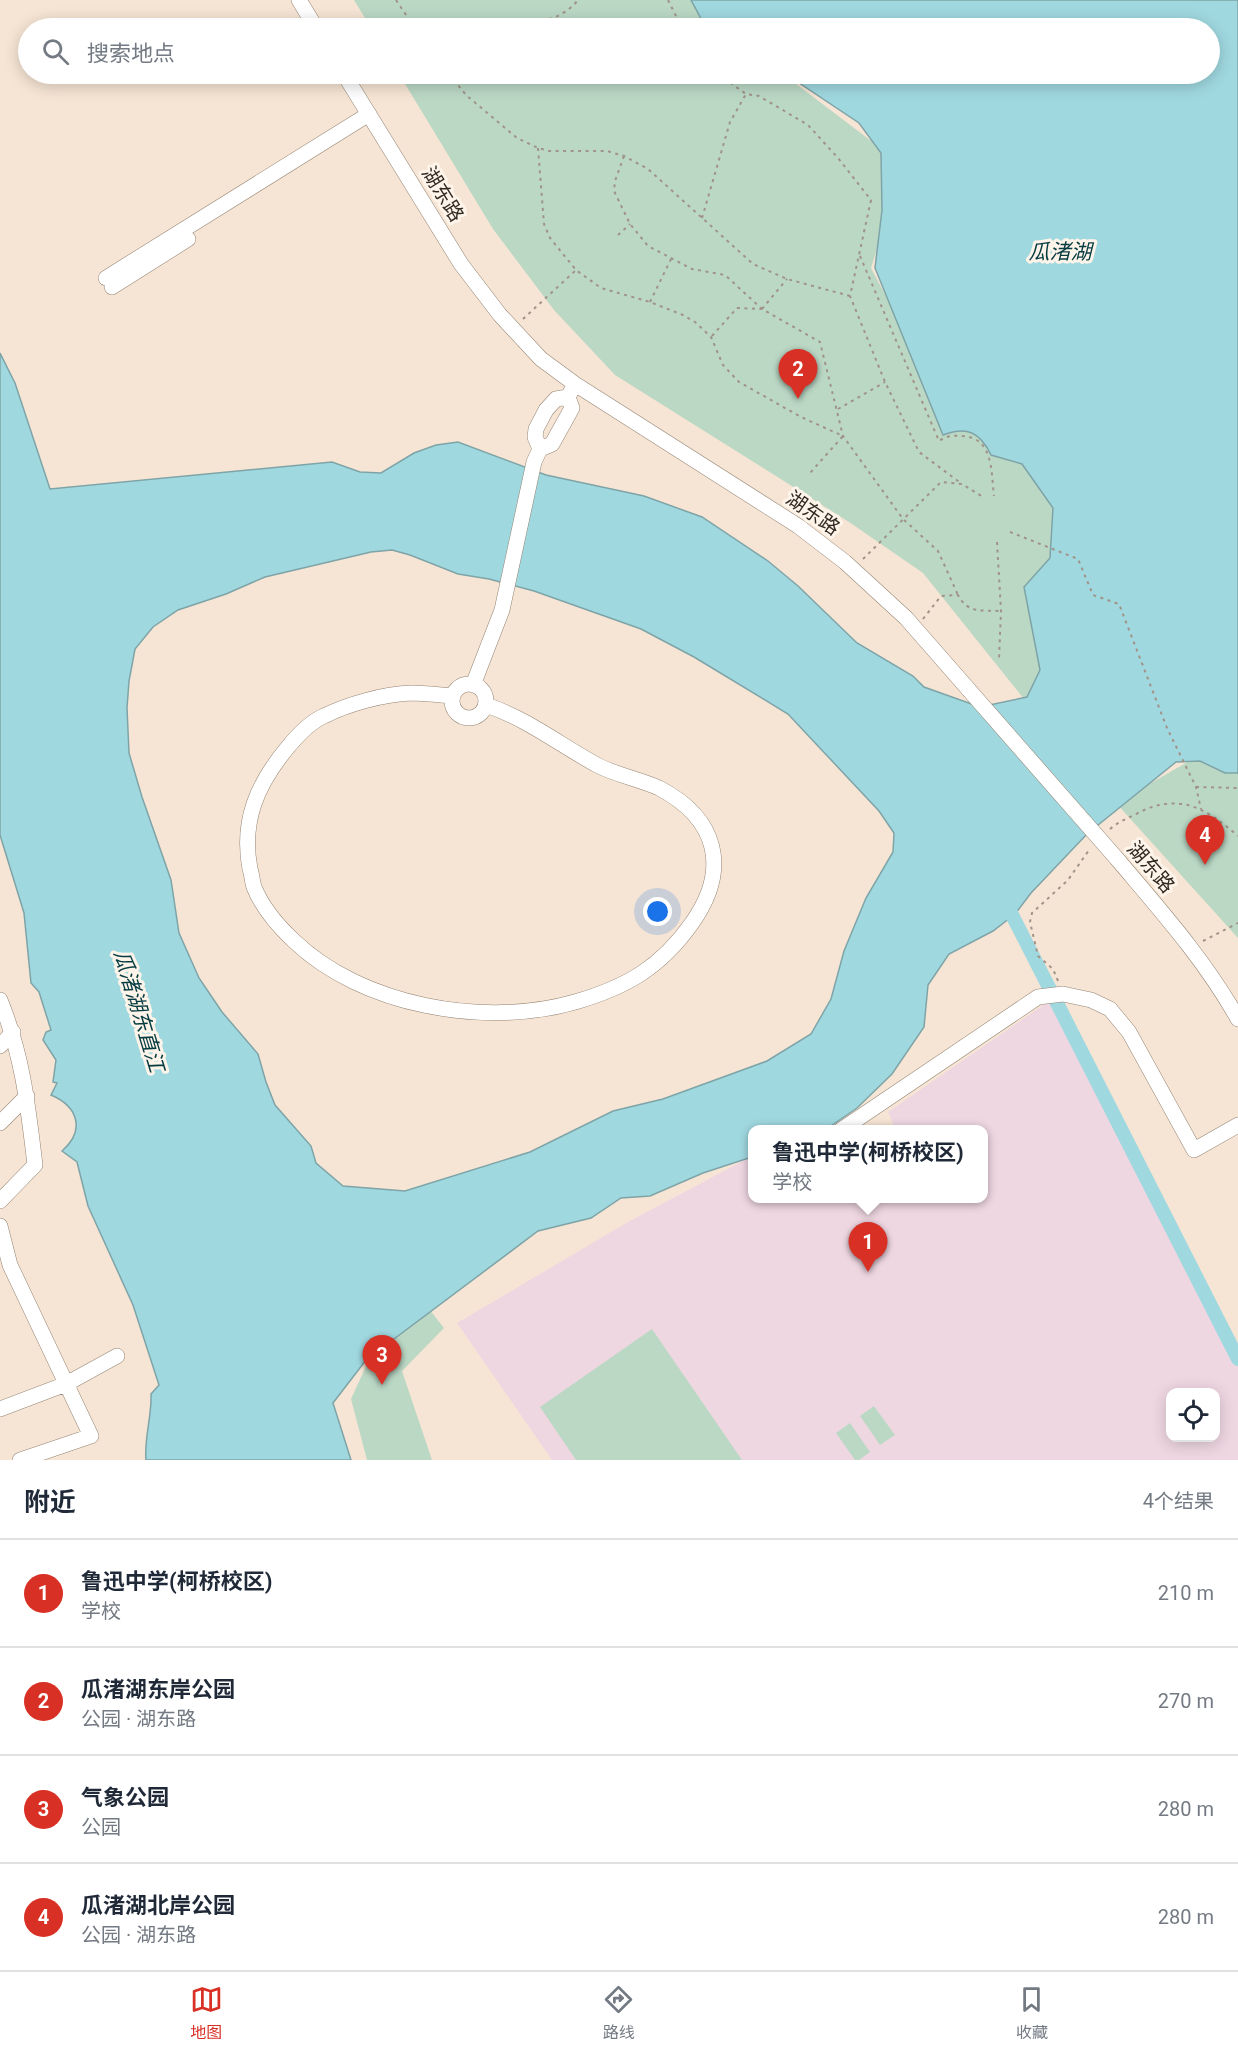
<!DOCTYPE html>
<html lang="zh">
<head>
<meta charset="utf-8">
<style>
  :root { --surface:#fff; --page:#f2f2f3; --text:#1f2937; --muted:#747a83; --line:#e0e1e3; --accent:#d93025 }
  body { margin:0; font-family:Roboto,"Noto Sans SC",sans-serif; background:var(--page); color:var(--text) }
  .controls { position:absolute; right:18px; bottom:18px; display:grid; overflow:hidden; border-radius:12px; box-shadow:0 3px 15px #0003 }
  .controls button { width:54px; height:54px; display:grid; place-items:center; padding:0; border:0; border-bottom:2px solid var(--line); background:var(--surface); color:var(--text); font:30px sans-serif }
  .you { position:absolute; left:658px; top:912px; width:21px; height:21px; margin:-15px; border:4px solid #fff; border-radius:50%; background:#1a73e8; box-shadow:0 0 0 9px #1a73e833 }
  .badge { display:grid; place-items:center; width:39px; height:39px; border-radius:50%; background:var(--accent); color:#fff; font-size:20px; font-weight:700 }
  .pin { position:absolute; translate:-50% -50px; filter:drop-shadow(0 2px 3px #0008) }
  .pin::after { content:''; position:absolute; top:32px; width:21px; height:18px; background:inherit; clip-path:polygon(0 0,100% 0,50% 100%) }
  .popup { position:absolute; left:748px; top:1125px; width:240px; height:78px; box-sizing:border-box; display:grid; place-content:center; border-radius:12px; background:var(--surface); filter:drop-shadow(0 2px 4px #0005); font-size:20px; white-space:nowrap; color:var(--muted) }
  .popup b { font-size:22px; color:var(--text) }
  .popup::after { content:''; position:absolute; left:50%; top:100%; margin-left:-12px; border:12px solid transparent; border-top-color:var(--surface) }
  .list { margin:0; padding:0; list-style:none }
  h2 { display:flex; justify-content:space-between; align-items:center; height:78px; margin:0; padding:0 24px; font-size:26px }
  h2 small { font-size:20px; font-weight:400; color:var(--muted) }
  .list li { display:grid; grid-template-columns:39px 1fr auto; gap:18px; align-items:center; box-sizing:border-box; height:108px; padding:0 24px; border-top:2px solid var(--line) }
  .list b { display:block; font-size:22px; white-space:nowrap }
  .list p { margin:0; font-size:20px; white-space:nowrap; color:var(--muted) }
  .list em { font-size:20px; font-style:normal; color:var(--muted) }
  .icon { flex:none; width:33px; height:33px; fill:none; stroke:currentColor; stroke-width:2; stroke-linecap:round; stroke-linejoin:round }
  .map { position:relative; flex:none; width:1238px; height:1460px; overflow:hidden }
  .search { position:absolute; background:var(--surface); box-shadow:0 3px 15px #0003; left:18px; right:18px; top:18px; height:66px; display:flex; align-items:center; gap:15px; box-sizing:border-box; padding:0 21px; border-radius:33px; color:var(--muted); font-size:22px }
  .sheet { height:510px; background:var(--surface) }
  nav { display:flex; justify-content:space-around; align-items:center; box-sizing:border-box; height:84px; border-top:2px solid var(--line); background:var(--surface); font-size:16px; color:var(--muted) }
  nav a { display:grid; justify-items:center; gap:3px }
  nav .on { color:var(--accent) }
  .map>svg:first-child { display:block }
  .education { fill:#efd7e2; fill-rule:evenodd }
  .green { fill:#bbd8c5 }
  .water { fill:#a0d8e0; stroke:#7ea4a7; stroke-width:1.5; fill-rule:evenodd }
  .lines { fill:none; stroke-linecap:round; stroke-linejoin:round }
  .canal { stroke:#a0d8e0; stroke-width:14 }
  .minor-casing { stroke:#948474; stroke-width:16 }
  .path { stroke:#a09387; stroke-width:2; stroke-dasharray:3 4.5; stroke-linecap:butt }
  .minor { stroke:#fff; stroke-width:15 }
  .minor-bridge-casing { stroke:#948474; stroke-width:16; stroke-linecap:butt }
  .minor-bridge { stroke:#fff; stroke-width:15 }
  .labels { text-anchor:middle; stroke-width:6; stroke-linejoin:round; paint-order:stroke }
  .street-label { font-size:20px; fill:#302a23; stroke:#fef4e9 }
  .water-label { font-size:21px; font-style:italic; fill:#053c42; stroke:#fef4e9 }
</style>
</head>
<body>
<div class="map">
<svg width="1238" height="1460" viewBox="0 0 1238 1460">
  <rect width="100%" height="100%" fill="#f6e5d4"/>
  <!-- education -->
  <path class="education" d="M1052,999L1238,1359V1460H552L457,1323L628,1222L752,1156V1198H984V1130L888,1129L894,1126L888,1112ZM1170,1392H1216V1438H1170Z"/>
  <!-- green -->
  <path class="green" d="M354,0H701L716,28H371Z
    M399,74H783L891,156L898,182L871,268L955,426L984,424L1067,503L1053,672L1028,704L923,573L849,522L615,375L554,310L493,229Z
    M1205,752L1238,764V938L1116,803Z
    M426,1305L444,1328L402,1371L432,1460H367L351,1399L373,1351Z
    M652,1329L742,1460H576L540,1407Z
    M874,1406L895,1435L880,1445L860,1416Z
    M850,1423L870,1452L859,1460H855L836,1433Z"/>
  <!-- water -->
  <path class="water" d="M691,0H1238V773H1225L1200,761L1176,762L1087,834L1031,893L1015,914L993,931L949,954L928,985L924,1027L892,1074L857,1108L825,1130H752V1157L703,1173L650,1196L621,1198L591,1218L538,1231L366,1360L333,1403L351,1460H146C144,1438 152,1416 151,1394L159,1385L133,1305L88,1206L77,1162L62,1151C85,1131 79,1107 51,1095L57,1083L53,1082L56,1060L43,1040L46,1032L51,1030L39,992L31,983L24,913L0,835V353L15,383L50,489L332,462L360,472L381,473L414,453L436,445L458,442L546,475L644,496L702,517L768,561L798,586L857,643L913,676L924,687L980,707L1027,697L1040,670L1024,587L1050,558L1053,508L1022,464L991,455C980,432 967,426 943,435L875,268L882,210L881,153L859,123L796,81L774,74H1210V28H706ZM392,550L410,555L458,574L489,579L534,591L641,629L694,657L788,714L879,811L894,833L893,852L866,898L844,951L831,999L811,1034L767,1061L663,1099L613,1111L530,1152L405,1191L343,1186L316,1163L311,1146L275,1105L266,1082L258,1054L222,1012L199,978L179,933L171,880L142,797L129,753L127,708L129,681L135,649L153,627L178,610L226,594L265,577L371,552Z"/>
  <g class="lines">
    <!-- canal -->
    <path class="canal" d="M1005,901L1238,1359"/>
    <!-- minor casing -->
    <g class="minor-casing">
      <path id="minor" d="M299,0L316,28
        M344,74L461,264L500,315L541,359L575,384L798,526L845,562L906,618L969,690
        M106,278L369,114
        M112,287L188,239
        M568,397L572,408L552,444L540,449L535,437L536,429L546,410L556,399L568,397L575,384
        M452 701a17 17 0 1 1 34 0a17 17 0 1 1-34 0Z
        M473,685L502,610L534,462L540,449
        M453,696C439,695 425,693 411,693C384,694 348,704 324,716C310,722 297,736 288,747C257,784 241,821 250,869C252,874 252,881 254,887C262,907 277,925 293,940C361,1006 485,1028 575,1002C627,987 661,967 692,923C730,869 718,819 659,788C639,779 616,775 597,765C560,745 526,718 486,705
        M1118,860C1161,911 1205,960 1238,1019
        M0,1000C23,1056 28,1107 35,1165L0,1201
        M0,1046L13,1032
        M0,1123L27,1096
        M841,1130L1038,997L1063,994L1091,1000L1110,1009L1129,1032L1194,1150L1238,1125
        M0,1226L10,1265L91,1436L20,1460
        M0,1409L66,1384L117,1356"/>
    </g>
    <!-- path -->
    <path class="path" d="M396,0L415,28
      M668,0L682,28
      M505,28C530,24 561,22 578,0
      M449,74L466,95L517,138L538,148L549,151H607L624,156L648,169L753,264L787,279L850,296
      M718,74L746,94L759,96L808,125L838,158L871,200L850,296L885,382L919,452L962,484
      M538,148L544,224L550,238L576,270L601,288L650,302L683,315L695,322L711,337L723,365L739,382L801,417L843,436L810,473
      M624,156L615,181L614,191L630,224L648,246L692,269L725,275L762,309L820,342L843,436L903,519L938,551L958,595
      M702,218L730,122L746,94
      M618,235L630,224
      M860,256L939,441C946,436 954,435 962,436C994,437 991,473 994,496
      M650,302L671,259
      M762,309L787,279
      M523,319L576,270
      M712,336L737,308L762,309
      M838,409L885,382
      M1010,532L1078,559L1093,595L1119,604L1167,728L1196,787L1201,809
      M997,542L1001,611L999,659
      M863,559L941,482L962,484L983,497
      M923,619L941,596L958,595C968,614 982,610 1001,611
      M1196,787L1238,788
      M1110,829C1118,822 1128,818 1138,813C1179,792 1206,808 1238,836
      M1203,941L1238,923
      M1058,981L1053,969L1038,956L1030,922L1032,913L1068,880L1089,850"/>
    <!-- minor -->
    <use href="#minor" class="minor"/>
    <!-- minor-bridge casing -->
    <g class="minor-bridge-casing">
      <path id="minor-bridge" d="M969,690L1118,860"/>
    </g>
    <!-- minor-bridge -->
    <use href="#minor-bridge" class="minor-bridge"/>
  </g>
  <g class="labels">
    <!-- street labels -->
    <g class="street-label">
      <text transform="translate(443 194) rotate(58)" y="7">湖东路</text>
      <text transform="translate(813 513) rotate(35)" y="7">湖东路</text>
      <text transform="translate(1151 867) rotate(49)" y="7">湖东路</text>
    </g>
    <!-- water labels -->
    <g class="water-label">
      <text x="1060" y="259">瓜渚湖</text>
      <text transform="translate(139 1011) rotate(73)" y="7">瓜渚湖东直江</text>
    </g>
  </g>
</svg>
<div class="controls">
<button><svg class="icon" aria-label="locate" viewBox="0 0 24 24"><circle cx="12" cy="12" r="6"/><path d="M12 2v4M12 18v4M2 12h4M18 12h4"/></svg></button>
</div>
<div class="you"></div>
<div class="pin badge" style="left:868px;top:1272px">1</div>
<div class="popup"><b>鲁迅中学(柯桥校区)</b>学校</div>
<div class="pin badge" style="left:798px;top:399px">2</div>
<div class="pin badge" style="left:382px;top:1385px">3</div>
<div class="pin badge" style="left:1205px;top:865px">4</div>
<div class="search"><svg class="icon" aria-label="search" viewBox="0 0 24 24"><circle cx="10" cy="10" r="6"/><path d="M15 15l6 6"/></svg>搜索地点</div>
</div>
<section class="sheet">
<h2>附近<small>4个结果</small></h2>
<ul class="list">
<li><span class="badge">1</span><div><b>鲁迅中学(柯桥校区)</b><p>学校</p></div><em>210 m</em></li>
<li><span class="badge">2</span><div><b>瓜渚湖东岸公园</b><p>公园 · 湖东路</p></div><em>270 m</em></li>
<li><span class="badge">3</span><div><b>气象公园</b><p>公园</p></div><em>280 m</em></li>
<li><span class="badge">4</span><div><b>瓜渚湖北岸公园</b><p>公园 · 湖东路</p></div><em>280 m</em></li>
</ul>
</section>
<nav>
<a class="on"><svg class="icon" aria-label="map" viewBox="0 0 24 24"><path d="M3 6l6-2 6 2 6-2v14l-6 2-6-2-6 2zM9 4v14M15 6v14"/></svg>地图</a>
<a><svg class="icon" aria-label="directions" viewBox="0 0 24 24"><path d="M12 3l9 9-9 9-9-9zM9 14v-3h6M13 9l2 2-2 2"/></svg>路线</a>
<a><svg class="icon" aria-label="saved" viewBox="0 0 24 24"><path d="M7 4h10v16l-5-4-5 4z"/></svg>收藏</a>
</nav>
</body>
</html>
